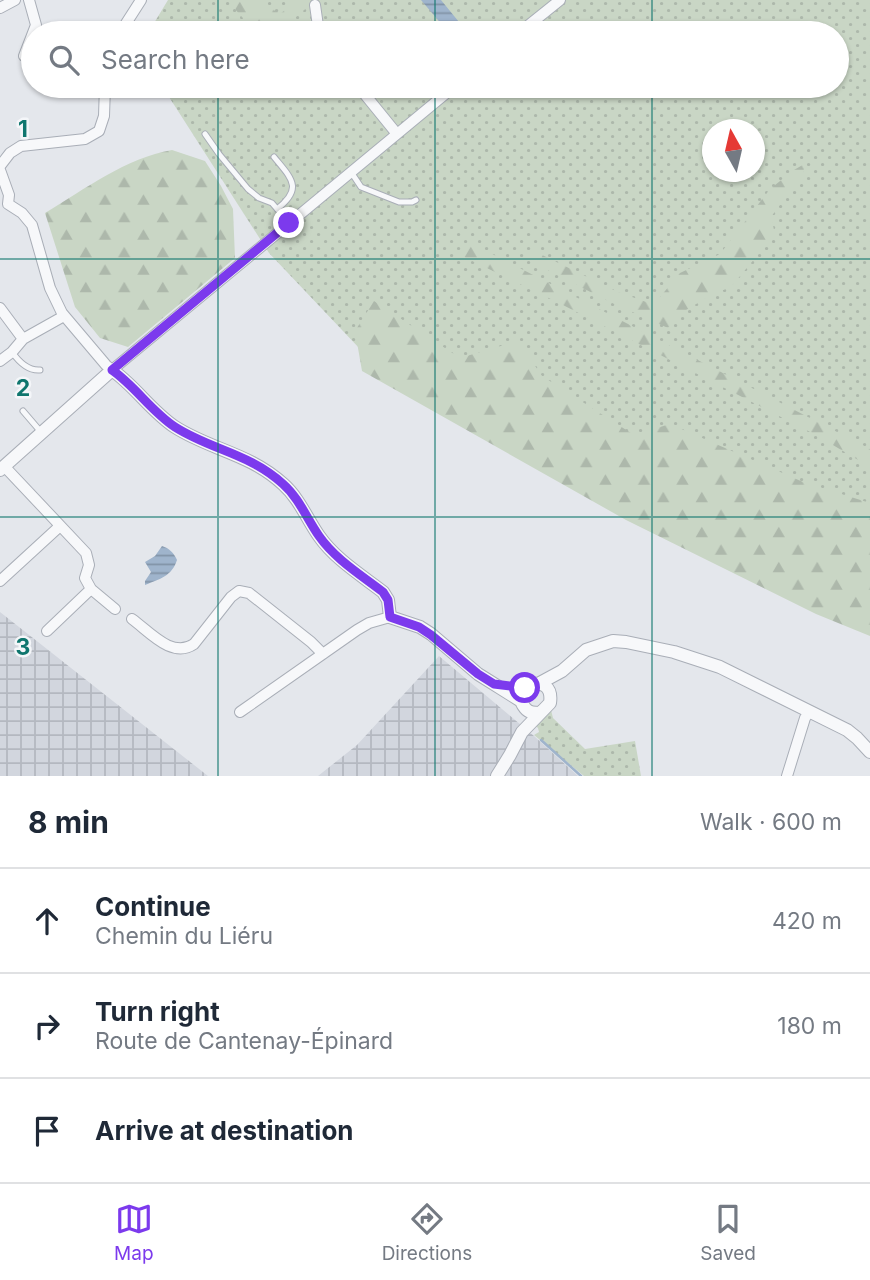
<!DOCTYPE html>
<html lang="en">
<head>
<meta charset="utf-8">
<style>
  :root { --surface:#fff; --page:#f2f2f3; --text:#1f2937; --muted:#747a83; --line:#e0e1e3; --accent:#7c3aed }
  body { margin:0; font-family:Inter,sans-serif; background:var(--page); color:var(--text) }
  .compass { position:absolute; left:702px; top:119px; width:63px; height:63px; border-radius:50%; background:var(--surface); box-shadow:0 2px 5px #0004; rotate:352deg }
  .stop { position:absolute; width:21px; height:21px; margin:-16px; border:5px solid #7c3aed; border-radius:50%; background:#fff }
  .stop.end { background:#7c3aed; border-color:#fff; box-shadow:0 2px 7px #0008 }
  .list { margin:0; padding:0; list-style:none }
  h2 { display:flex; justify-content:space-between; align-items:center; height:91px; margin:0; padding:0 28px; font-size:30px }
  h2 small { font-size:23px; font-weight:400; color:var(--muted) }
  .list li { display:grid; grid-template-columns:46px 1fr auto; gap:21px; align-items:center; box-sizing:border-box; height:105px; padding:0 28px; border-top:2px solid var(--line) }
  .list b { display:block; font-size:26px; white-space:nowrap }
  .list p { margin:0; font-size:23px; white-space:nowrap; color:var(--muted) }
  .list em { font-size:23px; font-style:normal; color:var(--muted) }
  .icon { flex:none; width:38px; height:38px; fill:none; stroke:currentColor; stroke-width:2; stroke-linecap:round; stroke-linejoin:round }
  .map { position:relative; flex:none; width:870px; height:776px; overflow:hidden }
  .search { position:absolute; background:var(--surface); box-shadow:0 2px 5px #0004; left:21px; right:21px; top:21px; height:77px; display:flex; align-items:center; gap:18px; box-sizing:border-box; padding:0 24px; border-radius:38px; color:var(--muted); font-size:26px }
  .sheet { height:406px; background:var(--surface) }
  nav { display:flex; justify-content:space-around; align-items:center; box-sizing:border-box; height:98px; border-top:2px solid var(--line); background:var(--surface); font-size:19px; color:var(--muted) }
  nav a { display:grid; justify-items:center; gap:4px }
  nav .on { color:var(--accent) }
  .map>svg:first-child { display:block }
  .industrial { fill:url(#industrial-grid) }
  .grass { fill:url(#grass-dots); fill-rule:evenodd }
  .forest { fill:url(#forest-firs) }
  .water { fill:url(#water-rules) }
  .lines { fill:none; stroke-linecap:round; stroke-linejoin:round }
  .stream { stroke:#9fb4cc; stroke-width:2.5 }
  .service-casing { stroke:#a9aeb7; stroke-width:7 }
  .minor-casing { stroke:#a9aeb7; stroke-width:12 }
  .tertiary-casing { stroke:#a9aeb7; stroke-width:14 }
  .service { stroke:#f7f8fa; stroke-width:5 }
  .minor { stroke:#f7f8fa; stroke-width:10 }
  .tertiary { stroke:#f7f8fa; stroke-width:12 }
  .route { stroke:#7c3aed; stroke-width:9 }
  .grid { fill:none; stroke:#0f766e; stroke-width:2; stroke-opacity:0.55 }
  .grid-label { font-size:23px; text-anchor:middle; font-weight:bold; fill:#0f766e; stroke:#f4f6f9; stroke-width:5; stroke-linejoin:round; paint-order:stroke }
</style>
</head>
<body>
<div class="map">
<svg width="870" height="776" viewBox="0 0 870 776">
  <defs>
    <pattern id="industrial-grid" width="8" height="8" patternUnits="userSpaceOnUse" patternTransform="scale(1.75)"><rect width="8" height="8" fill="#d2d6de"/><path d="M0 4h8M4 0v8" fill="none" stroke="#b4b8c0"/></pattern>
    <pattern id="grass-dots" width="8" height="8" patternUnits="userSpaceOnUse" patternTransform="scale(1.75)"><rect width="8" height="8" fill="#c9d6c5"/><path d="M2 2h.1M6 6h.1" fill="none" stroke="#adb8ab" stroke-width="1.8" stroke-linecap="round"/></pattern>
    <pattern id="forest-firs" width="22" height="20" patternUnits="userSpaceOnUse" patternTransform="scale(1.75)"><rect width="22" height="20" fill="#c9d6c5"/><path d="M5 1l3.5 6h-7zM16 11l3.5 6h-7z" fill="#adb8ab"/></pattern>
    <pattern id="water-rules" width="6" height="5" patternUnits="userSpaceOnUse" patternTransform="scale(1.75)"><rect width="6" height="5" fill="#9fb4cc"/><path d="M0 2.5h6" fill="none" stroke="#8293a7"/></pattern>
  </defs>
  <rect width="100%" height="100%" fill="#e4e7ec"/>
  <!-- industrial -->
  <path class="industrial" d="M0,612L208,776H0Z
    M439,656L534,736L578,776H318L357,745Z"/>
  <!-- grass -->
  <path class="grass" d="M168,0H870V614L360,349L269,253L162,86H837V33H148ZM712,130H754V172H712Z
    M551,710L553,718L585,749L635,741L641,776H584L534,735L539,732L538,728L534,724Z"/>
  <!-- forest -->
  <path class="forest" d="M227,0H258L280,14L297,0H316L291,21L283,33L267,28L257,20L250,26Z
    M172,150L205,161L221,186L233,209L235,258L128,347L100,338L75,307L45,213C85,189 126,158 172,150Z
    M806,163L803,173L771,217L775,234L731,287L713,294L681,313L668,328L608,301L526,259L536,252L618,292L649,303H655L680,273L720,254L770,189L794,170Z
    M471,243L870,449V467L816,435L561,304L460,255Z
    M374,301L460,358L518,341L542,376L634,435L670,424L803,482L870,503V636L816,614L626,520L362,371L355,331Z"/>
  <!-- water -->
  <path class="water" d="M421,0H441L468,33H449Z
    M162,546C169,548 174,553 177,560C172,576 160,579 145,585V581L151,572L145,562L155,556Z"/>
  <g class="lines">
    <!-- stream -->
    <path class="stream" d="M541,740L581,776"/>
    <!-- service casing -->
    <g class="service-casing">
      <path id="service" d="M205,134L219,154L248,189L259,198L272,203L289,223
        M274,157C291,178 304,188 277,209
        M351,172L361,187L399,202H412L416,200
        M12,352C19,362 28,371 40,370
        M23,411L41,432"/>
    </g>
    <!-- minor casing -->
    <g class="minor-casing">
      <path id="minor" d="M315,5L319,33
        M0,8L15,0
        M121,33L125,25L141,0
        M519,33L560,0
        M24,56L36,25L29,0
        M358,86L397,134
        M0,166L10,153L21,146L85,139L99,131L104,116L105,86
        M0,170L9,195L8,204L22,213L32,225L50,288L62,313L106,365L112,370L455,86
        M0,308L23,339
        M0,361L12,352L23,339L64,316
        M4,466L86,553L89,565L85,578L91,589L115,609
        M0,581L60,526
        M132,619C150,632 172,659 194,644L231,597L239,591L249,593L311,642L323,654
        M47,631L91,589
        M240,712L357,630L369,623L390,617
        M787,776L805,718L809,712"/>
    </g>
    <!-- tertiary casing -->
    <g class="tertiary-casing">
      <path id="tertiary" d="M0,470L112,370C135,386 151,411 175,427C211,450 249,453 283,484C299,498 307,519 319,536C335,559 361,575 383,592L388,600L390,617L420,627L431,634L478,674L521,701
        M538,684L562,671L586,650L613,641L626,642L674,652L720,667L847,730L857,738L870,752
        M497,776L510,755L522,732L550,703C555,669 507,686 525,708C529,713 534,713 540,713"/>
    </g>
    <!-- service -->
    <use href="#service" class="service"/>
    <!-- minor -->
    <use href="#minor" class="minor"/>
    <!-- tertiary -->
    <use href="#tertiary" class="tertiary"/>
  </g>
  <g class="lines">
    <!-- route -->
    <path class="route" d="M289,223L112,370C135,386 151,411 175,427C211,450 249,453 283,484C299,498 307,519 319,536C335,559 361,575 383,592L388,600L390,617L419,627L431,635L478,674L494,684L525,688"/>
  </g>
  <!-- grid -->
  <path class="grid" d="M218,0V33M435,0V33M652,0V33M218,86V776M435,86V776M652,86V776M0,259H870M0,517H870"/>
  <g class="grid-label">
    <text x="23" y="137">1</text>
    <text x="23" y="396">2</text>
    <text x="23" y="655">3</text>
  </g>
</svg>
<svg class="compass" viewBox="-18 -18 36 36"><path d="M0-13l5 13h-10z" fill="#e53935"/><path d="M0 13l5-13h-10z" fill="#747a83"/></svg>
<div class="stop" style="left:525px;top:688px"></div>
<div class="stop end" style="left:289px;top:223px"></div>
<div class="search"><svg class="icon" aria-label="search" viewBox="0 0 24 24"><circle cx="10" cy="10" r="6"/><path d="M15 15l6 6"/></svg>Search here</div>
</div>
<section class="sheet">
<h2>8 min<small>Walk · 600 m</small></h2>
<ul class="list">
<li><svg class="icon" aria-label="ahead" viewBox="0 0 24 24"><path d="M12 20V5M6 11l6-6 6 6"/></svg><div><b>Continue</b><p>Chemin du Liéru</p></div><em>420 m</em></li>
<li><svg class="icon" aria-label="right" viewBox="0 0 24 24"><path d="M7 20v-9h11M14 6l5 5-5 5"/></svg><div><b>Turn right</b><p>Route de Cantenay-Épinard</p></div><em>180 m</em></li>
<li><svg class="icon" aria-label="arrive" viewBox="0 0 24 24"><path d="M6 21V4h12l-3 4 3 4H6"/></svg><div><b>Arrive at destination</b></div></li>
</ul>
</section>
<nav>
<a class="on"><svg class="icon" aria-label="map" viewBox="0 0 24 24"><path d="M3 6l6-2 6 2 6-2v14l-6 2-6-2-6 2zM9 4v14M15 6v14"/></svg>Map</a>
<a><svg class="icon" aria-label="directions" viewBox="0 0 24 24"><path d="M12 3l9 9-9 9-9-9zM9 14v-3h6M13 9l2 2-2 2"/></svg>Directions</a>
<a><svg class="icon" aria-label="saved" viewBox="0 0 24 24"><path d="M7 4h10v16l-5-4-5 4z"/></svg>Saved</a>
</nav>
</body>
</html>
